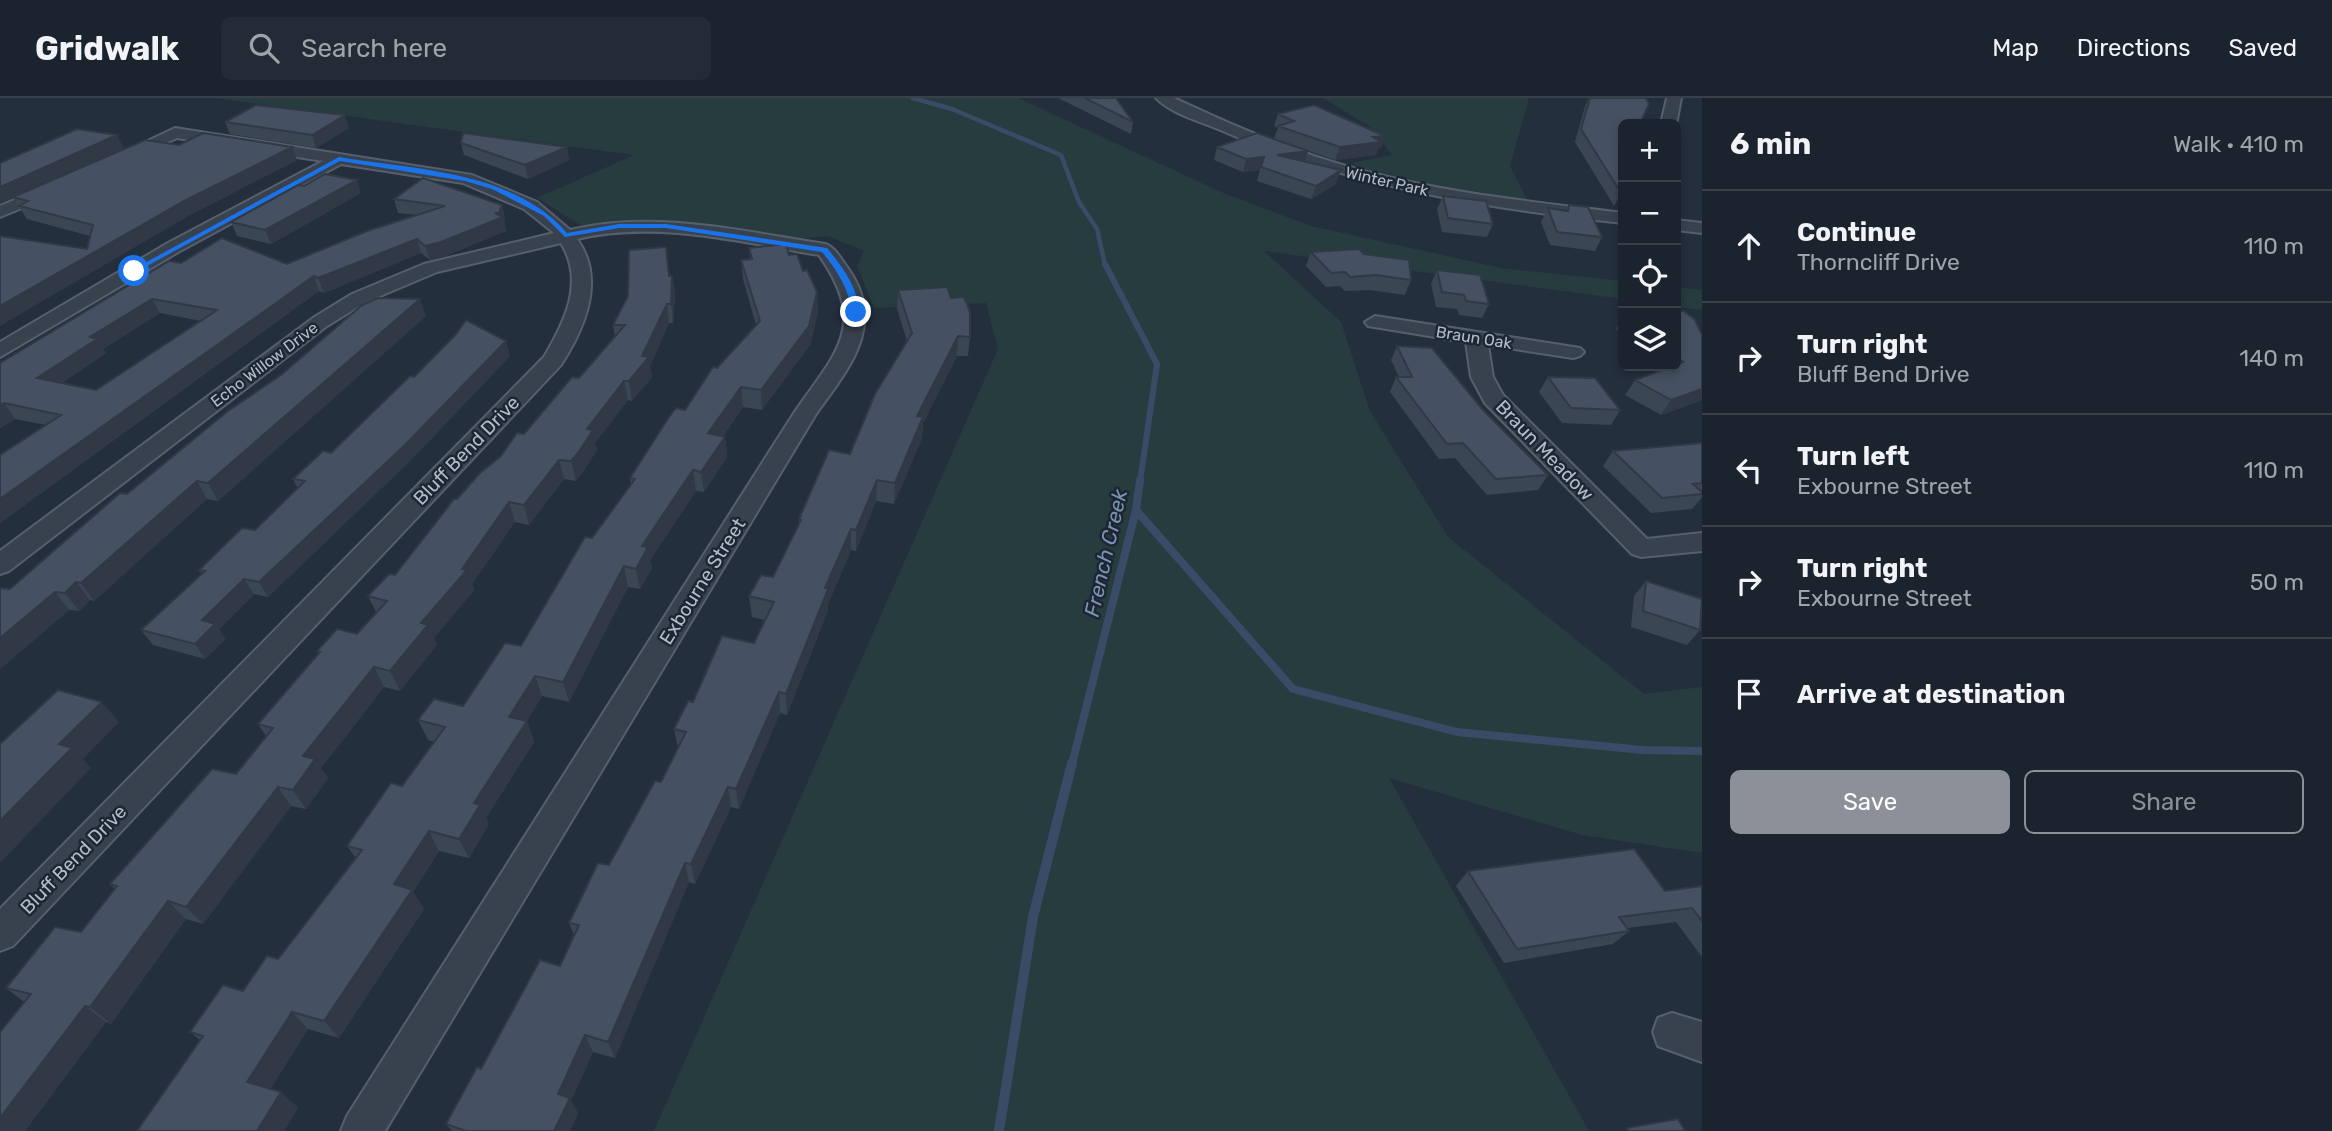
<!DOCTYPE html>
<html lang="en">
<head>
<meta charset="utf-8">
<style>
  :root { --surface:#1b232e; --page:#242b36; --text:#f1f3f6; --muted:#a0a4aa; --line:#39404a; --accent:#8c9099 }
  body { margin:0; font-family:Rubik,sans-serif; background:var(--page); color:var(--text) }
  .controls { position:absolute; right:21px; top:21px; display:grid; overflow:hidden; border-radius:10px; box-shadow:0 4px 10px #0003 }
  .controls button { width:63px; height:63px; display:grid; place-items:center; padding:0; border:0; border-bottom:2px solid var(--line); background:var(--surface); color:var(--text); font:35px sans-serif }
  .stop { position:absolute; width:21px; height:21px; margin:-16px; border:5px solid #1a73e8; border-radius:50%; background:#fff }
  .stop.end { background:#1a73e8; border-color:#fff; box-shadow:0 2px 7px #0008 }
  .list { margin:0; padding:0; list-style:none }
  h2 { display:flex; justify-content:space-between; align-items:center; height:91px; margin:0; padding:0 28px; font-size:30px }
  h2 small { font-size:23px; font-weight:400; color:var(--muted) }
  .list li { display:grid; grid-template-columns:46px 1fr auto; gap:21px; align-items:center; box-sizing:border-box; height:112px; padding:0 28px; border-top:2px solid var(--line) }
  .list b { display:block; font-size:26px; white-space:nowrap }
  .list p { margin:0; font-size:23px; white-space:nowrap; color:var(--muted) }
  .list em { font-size:23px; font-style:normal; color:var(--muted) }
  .actions { display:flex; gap:14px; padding:21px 28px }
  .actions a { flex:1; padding:16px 0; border:2px solid var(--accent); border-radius:10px; text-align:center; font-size:24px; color:var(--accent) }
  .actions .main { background:var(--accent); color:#fff }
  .icon { flex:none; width:38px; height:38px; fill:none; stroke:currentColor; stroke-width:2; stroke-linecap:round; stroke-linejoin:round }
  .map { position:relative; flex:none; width:1702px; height:1033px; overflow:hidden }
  header { display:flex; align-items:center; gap:42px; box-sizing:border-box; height:98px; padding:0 35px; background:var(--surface); border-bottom:2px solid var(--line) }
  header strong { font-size:33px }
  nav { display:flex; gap:38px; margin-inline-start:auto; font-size:24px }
  .search { width:490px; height:63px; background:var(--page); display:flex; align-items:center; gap:18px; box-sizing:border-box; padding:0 24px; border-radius:10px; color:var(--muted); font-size:26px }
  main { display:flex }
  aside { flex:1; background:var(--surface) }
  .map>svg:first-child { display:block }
  .green { fill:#263c3f }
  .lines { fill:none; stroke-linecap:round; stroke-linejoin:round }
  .stream-far3 { stroke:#394c67; stroke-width:4.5 }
  .stream-far2 { stroke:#394c67; stroke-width:6 }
  .stream-far1 { stroke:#394c67; stroke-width:8 }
  .stream { stroke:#394c67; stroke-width:10 }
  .street-casing { stroke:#565f6c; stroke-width:4 }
  .street { fill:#38414e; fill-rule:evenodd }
  .wall { fill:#3b4654; fill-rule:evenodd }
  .shaded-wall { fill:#303945 }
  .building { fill:#455162; stroke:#303945; stroke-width:2; fill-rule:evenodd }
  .route { fill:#1a73e8 }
  .labels { text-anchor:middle; stroke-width:5; stroke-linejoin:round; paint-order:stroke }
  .far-street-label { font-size:16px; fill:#b4bcc9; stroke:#1d2633 }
  .street-label { font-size:19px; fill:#b4bcc9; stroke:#1d2633 }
  .water-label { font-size:21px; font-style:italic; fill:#7c92b1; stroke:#1d2633 }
</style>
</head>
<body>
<header>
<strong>Gridwalk</strong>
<div class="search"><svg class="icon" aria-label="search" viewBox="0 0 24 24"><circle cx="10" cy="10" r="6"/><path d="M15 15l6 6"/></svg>Search here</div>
<nav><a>Map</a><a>Directions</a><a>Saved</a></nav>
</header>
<main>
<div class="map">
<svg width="1702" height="1033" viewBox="0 0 1702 1033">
  <rect width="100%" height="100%" fill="#242f3e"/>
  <!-- green -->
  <path class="green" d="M215,0H1018L1221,94L1311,128L1501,170L1623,183V201L1264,153L1341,224L1370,313L1448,439L1644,596L1702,589V755L1582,737L1389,680L1589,1033H654L998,251L986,205L874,210L857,168L864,153L828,138L796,141L651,122L585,130L537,100L634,57Z
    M1323,0H1529L1510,68L1528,103C1470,96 1404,93 1352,65L1392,57L1370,29Z
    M1676,189L1702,192V212L1676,209Z"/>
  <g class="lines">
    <!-- stream-far3 -->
    <path class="stream-far3" d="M913,0L952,11L1061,57L1079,104L1097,131L1105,167"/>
    <!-- stream-far2 -->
    <path class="stream-far2" d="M1105,166L1157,266L1140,384"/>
    <!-- stream-far1 -->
    <path class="stream-far1" d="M1136,412L1293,591L1457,634L1643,652L1702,653
      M1072,666L1136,412L1140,382"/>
    <!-- stream -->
    <path class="stream" d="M999,1033L1033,819L1072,665"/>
    <!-- street casing -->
    <g class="street-casing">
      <path id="street" d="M1156,0H1174C1236,29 1298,56 1364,73C1449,96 1536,104 1623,115V125C1483,110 1347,88 1218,31C1199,23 1170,15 1156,0Z
        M1667,0H1681L1676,27L1661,26Z
        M175,30L472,77L537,104L570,132C654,112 740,133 825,146C835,149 841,161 847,169C888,226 849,270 816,316L385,1033H341L347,1018L794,315C836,254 869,228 819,157C740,144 656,122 577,141C606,181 585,230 561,267L13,848L0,853V811L544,259C565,223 585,184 561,145L437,174L366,204L327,228L9,473L0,476V453L313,220L352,196L424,166L554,135L524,111L463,85L341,66L180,153L0,259V244L168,145L323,63L177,40L130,61H118L116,58Z
        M52,86L58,87L60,91L58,95L0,119V108Z
        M1676,122L1702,125V135L1676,132Z
        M1375,218L1580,250L1584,254L1580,258L1573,260L1488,247L1493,279L1503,297L1647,441L1702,435V453L1641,459L1632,456L1485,305L1471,279L1466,244L1368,228L1365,224Z
        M1672,915L1702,924V964L1658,948L1653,934L1658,920Z"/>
    </g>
    <!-- street -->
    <use href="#street" class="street"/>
  </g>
  <!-- wall -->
  <path class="wall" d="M1058,0H1116L1133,24L1131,36Z
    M1589,0L1623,26L1621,95L1614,108L1575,44L1585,8Z
    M1278,16L1381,50L1378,51L1376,57L1335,62L1274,41L1278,30L1274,28Z
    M225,24L349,30L316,50L230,36Z
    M461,45L567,49L569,62L528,81L464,57Z
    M179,47L292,49L297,62L192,116L87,151L90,138L27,121L13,100L0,106V65L124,50L74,72Z
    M1217,49L1308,53L1305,64L1336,86L1311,101L1257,83L1260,72L1243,74L1214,62Z
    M361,95L271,146L237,138L231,124Z
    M1443,98L1493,126L1487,139L1442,134L1437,111Z
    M394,101L502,107L505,120L504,124L506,133L445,158L430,162L421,155L324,195L319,193L0,425V357L46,327L15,321L0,330V265L181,165L287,166L417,117L398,115ZM160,215L201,223L96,292L62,285L106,255L103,251Z
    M1569,107L1602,139L1595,153L1550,147L1541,124L1548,110L1566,112Z
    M786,146L789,157L797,156L803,173L807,172L817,194L818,214L810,247L762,312L743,309L723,338L725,339L727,359L704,394L696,393L650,462L652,470L640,491L628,489L569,604L542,598L527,623L534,644L486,720L489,726L469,760L439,753L413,794L424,811L339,940L308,931L270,991L281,994L298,1010L284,1033H137L200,942L190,934L223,887L243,893L267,858L278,861L356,760L347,748L391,685L402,688L434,644L428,642L418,622L434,601L463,608L505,545L521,548L585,439L592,440L631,386L630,380L669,319L676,310L685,312L713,269L717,270L756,227L743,181L741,162L750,161L749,150Z
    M1311,154L1364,156L1411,182L1405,197L1370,192L1345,193L1340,188L1326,189L1306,168Z
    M1437,172L1489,206L1482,220L1459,217L1457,211L1436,209L1431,186Z
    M670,178H672L675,196L673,225H669L650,268L652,279L632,303L628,302L595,345L597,352L583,374L576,383L564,381L529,427L515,424L472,486L474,492L434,540L437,547L400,593L384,589L321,670L328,680L306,711L291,708L203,826L186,821L111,926L106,924L25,1033H0L24,904L6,890L81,834L115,791L110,786L236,676L266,638L258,626L318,556L317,553L357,536L376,514L368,498L395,477L457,401L524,336L579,280L615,239L613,227Z
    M898,192L951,200L970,239L968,258H957L923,325L922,340L894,406L876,403L856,453L851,452L828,506V512L787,617L780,615L739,711L731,709L695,786L689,784L615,960L593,954L571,1003L578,1015L570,1033H452L446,1026L481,971L560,868L574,837L569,825L609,767L661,684L678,650L674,631L693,604L754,545L765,522L752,519L749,498L773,479L799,426V421L850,356L907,243L897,211Z
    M1676,213L1702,302L1661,317L1625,297L1635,282L1664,271L1660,268H1676Z
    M426,218L218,403L207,401L94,503L90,502L79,513L69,512L0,571V490L10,491L127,396Z
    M1623,218V237L1616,231Z
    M506,243L510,258L411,362L268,499L254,496L219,531L225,541L205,561L153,547L141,532L202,476L199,472L255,432L298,391L293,381L331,355L414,279Z
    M1397,248L1483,312L1548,377L1538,392L1487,397L1455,360L1439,361L1390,294L1396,279H1399L1391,262Z
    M1548,279L1620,312L1611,327L1562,325L1539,294Z
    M1702,345V399L1692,411L1651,415L1603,368L1613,353Z
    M1646,483L1700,532L1687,547L1631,529L1634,498Z
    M1468,773L1665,793L1702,788V859L1676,824L1627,830L1629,833L1613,846L1504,865L1456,788Z"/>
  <!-- shaded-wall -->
  <path class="shaded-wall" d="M345,17L349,30L316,50L312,37Z
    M117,37L124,50L0,106V89Z
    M1385,38L1381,50L1378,51L1376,57L1335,62L1340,49L1373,39Z
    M292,49L297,62L192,116L0,228V208L186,102Z
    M567,49L569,62L528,81L525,67Z
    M1308,53L1304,66L1277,57Z
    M1264,59L1260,72L1243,74L1246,61Z
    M1341,72L1336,86L1311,101L1316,88Z
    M357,82L361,95L271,146L265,132Z
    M502,107L505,120L504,124L506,133L445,158L430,162L425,148L500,120L499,115Z
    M417,141L421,155L324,195L318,180Z
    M666,149L671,195L672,178L675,196L673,225Z
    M314,178L319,193L0,425V401Z
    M817,194L818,214L810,247L762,312L761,292Z
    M152,201L160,215L103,251L106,255L47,295L37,280L90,239Z
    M420,201L426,218L218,403L208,385Z
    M667,206L669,225L650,268L652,279L632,303L629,283L642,258Z
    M958,238L957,258L923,325L922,340L894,406L895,385L917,318Z
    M506,243L510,258L411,362L268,499L259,484Z
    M624,283L628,302L595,345L597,352L583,374L576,383L571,363L587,331Z
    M741,289L743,309L710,355L708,335Z
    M1702,291V302L1661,317L1671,302Z
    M4,305L15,321L0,330V308Z
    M725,339L727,359L704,394L701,374Z
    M559,362L564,381L529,427L524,407Z
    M693,372L696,393L650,462L652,470L640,491L636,471L642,448Z
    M877,382L876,403L856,453V432Z
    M197,383L207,401L94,503L81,485Z
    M509,404L515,424L472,486L474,492L434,540L437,547L400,593L390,573L421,525Z
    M851,431V452L828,506V512L787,617L786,596L825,490Z
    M624,468L628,489L569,604L563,584Z
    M244,481L254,496L219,531L225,541L205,561L195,546L202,522Z
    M76,484L90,502L79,513L65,495Z
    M55,494L69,512L0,571V540Z
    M374,569L384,589L321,670L328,680L306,711L293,692L303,658Z
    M535,578L542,598L525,626L527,623L534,644L486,720L489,726L469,760L459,741L509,619Z
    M779,594L780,615L739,711L736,691Z
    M102,604L119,624L83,661L91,670L0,765V723L59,646Z
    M278,689L291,708L203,826L186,809Z
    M728,689L731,709L695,786L691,766Z
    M429,733L439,753L413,794L424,811L339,940L324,923L394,786Z
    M685,765L689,784L615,960L608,944Z
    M168,803L186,821L111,926L90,909Z
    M85,908L106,924L25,1033H0V1020Z
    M292,914L308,931L265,1000L247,984Z
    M585,937L593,954L571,1003L578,1015L570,1033H554L558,996Z
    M281,994L298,1010L284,1033H257Z"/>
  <!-- building -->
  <path class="building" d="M1085,0H1116L1133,24Z
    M1590,0H1646L1649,6L1640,26H1623V72L1621,95L1581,31Z
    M256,7L345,17L312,37L225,24Z
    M1314,7L1385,38L1373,39L1381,44L1340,49L1278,28L1294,23L1278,16Z
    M77,31L117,37L0,89V65Z
    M203,35L292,49L186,102L0,208V138L87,151L93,127L19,108L28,103L13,99L145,42L179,47Z
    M463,35L567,49L525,67L461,45Z
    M1257,35L1308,53L1277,57L1341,72L1316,88L1261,69L1264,59L1246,61L1217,49Z
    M325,76L357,82L265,132L231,124L298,87L304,88Z
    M423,80L502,107L499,115H495L503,119L441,144L425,148L417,141L318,180L314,178L0,401V357L61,317L4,305L0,308V265L169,163L181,165L222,140L287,166L367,133L445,108L394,101ZM152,201L217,212L96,292L37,280L97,241L90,239Z
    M1443,98L1486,103L1493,126L1448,120Z
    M1569,107L1588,109L1602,139L1557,134L1548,110L1568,113Z
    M786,146L789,157L797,156L803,173L807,172L817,194L809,228L761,292L741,289L708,335L725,339L701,374L693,372L642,448L648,449L636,471L624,468L563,584L535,578L509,619L527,623L474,705L480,707L459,741L429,733L394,786L412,792L324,923L292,914L247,984L281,994L257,1033H137L203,938L190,934L223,887L243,893L267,858L278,861L362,752L347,748L391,685L402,688L445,629L418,622L434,601L463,608L505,545L521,548L585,439L592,440L635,381L630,380L669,319L676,310L685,312L713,269L717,270L760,223L741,162L752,161L749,150Z
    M666,149L669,178H672L671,206H667L642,258L649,259L629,283H624L587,331L593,332L578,355L571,363L559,362L524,407L509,404L462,471L467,472L421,525L428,527L390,573L374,569L303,658L315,661L293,692L278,689L186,809L168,803L90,909L85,908L0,1020V934L31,896L6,890L55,829L81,834L117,788L110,786L212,671L236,676L273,630L258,626L320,554L317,553L337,531L357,536L387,503L368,498L389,476L395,477L454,401H457L480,375L501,358L517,335L524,336L572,279L579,280L625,227H613L628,198L629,152Z
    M1359,151L1364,156L1409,162L1411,182L1376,177L1350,179L1345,174L1331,175L1311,154Z
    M1437,172L1480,177L1489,206L1466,203L1464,197L1442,194Z
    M947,189L951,200L964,199L970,214V239L958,238L917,318L923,319L895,385L877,382L856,432L851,431L825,490L828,491L786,596L779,594L736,691L728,689L691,766L685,765L608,944L585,937L558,996L570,1000L554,1033H466L446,1026L477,969L481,971L540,862L560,868L579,827L569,825L598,765L609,767L655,683L661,684L686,634L674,631L688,603L693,604L722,538L754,545L774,504L749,498L761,477L773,479L801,422L799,421L829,352L850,356L875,296L912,235L898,192Z
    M378,200L420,201L208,385L197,383L81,485L76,484L65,495L55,494L0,540V490L10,491L120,395L127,396L228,313L281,277L362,207Z
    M1676,213H1684L1695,222L1702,237V291L1671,302L1635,282L1683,264L1676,258Z
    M466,222L506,243L405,347L259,484L244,481L202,522L215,526L195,546L141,532L205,473L199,472L242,430L255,432L305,383L293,381L323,353L331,355L410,278L414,279L457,235Z
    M1397,248L1432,250L1483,312L1548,377L1496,381L1463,345L1447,346L1396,279H1412Z
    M1548,279L1595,280L1620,312L1571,310Z
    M1702,345V385L1693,386L1702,394V396L1662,400L1613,353Z
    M1646,483L1702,501L1700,532L1643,513Z
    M58,592L102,604L59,646L72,650L0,723V646Z
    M1634,751L1665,793L1702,788V823L1692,810L1619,819L1629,833L1517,851L1468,773Z
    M1678,1021L1685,1033H1628L1627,1030Z"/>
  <!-- route -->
  <path class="route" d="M339,59C415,72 512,72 567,135L619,126H666L827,150C843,169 857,189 860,214H852C849,191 837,172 822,154L666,130H619L565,139L544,118L492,91L465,83L340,63L136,174L130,173Z"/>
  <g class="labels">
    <!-- far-street labels -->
    <g class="far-street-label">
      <text transform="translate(1387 83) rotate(13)" y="6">Winter Park</text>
      <text transform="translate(1474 239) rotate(9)" y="6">Braun Oak</text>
      <text transform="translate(264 266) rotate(-37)" y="6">Echo Willow Drive</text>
    </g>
    <!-- street labels -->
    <g class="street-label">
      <text transform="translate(466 352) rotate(-46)" y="7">Bluff Bend Drive</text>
      <text transform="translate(1545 352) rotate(46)" y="7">Braun Meadow</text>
      <text transform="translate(702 483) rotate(-58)" y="7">Exbourne Street</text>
      <text transform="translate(73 761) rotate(-46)" y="7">Bluff Bend Drive</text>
    </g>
    <!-- water labels -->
    <g class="water-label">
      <text transform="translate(1106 455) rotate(-77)" y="7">French Creek</text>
    </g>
  </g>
</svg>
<div class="controls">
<button>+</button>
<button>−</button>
<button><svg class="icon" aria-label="locate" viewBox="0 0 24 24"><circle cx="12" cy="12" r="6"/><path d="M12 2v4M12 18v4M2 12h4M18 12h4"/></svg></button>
<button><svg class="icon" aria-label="layers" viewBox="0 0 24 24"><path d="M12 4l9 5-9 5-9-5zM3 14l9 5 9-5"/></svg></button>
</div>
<div class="stop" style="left:134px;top:173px"></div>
<div class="stop end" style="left:856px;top:214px"></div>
</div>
<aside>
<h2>6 min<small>Walk · 410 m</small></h2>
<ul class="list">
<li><svg class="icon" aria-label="ahead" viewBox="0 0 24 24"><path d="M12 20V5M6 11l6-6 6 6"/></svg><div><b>Continue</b><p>Thorncliff Drive</p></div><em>110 m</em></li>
<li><svg class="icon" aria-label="right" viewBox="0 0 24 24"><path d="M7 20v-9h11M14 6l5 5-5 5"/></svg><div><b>Turn right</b><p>Bluff Bend Drive</p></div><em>140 m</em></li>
<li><svg class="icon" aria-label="left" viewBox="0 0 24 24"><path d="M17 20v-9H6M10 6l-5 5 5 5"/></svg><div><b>Turn left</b><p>Exbourne Street</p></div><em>110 m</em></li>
<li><svg class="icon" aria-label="right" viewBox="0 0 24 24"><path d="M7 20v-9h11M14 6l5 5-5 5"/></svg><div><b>Turn right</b><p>Exbourne Street</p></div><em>50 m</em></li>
<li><svg class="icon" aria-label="arrive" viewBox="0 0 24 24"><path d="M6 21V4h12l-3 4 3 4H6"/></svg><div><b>Arrive at destination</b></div></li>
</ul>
<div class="actions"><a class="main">Save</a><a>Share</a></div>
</aside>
</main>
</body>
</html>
